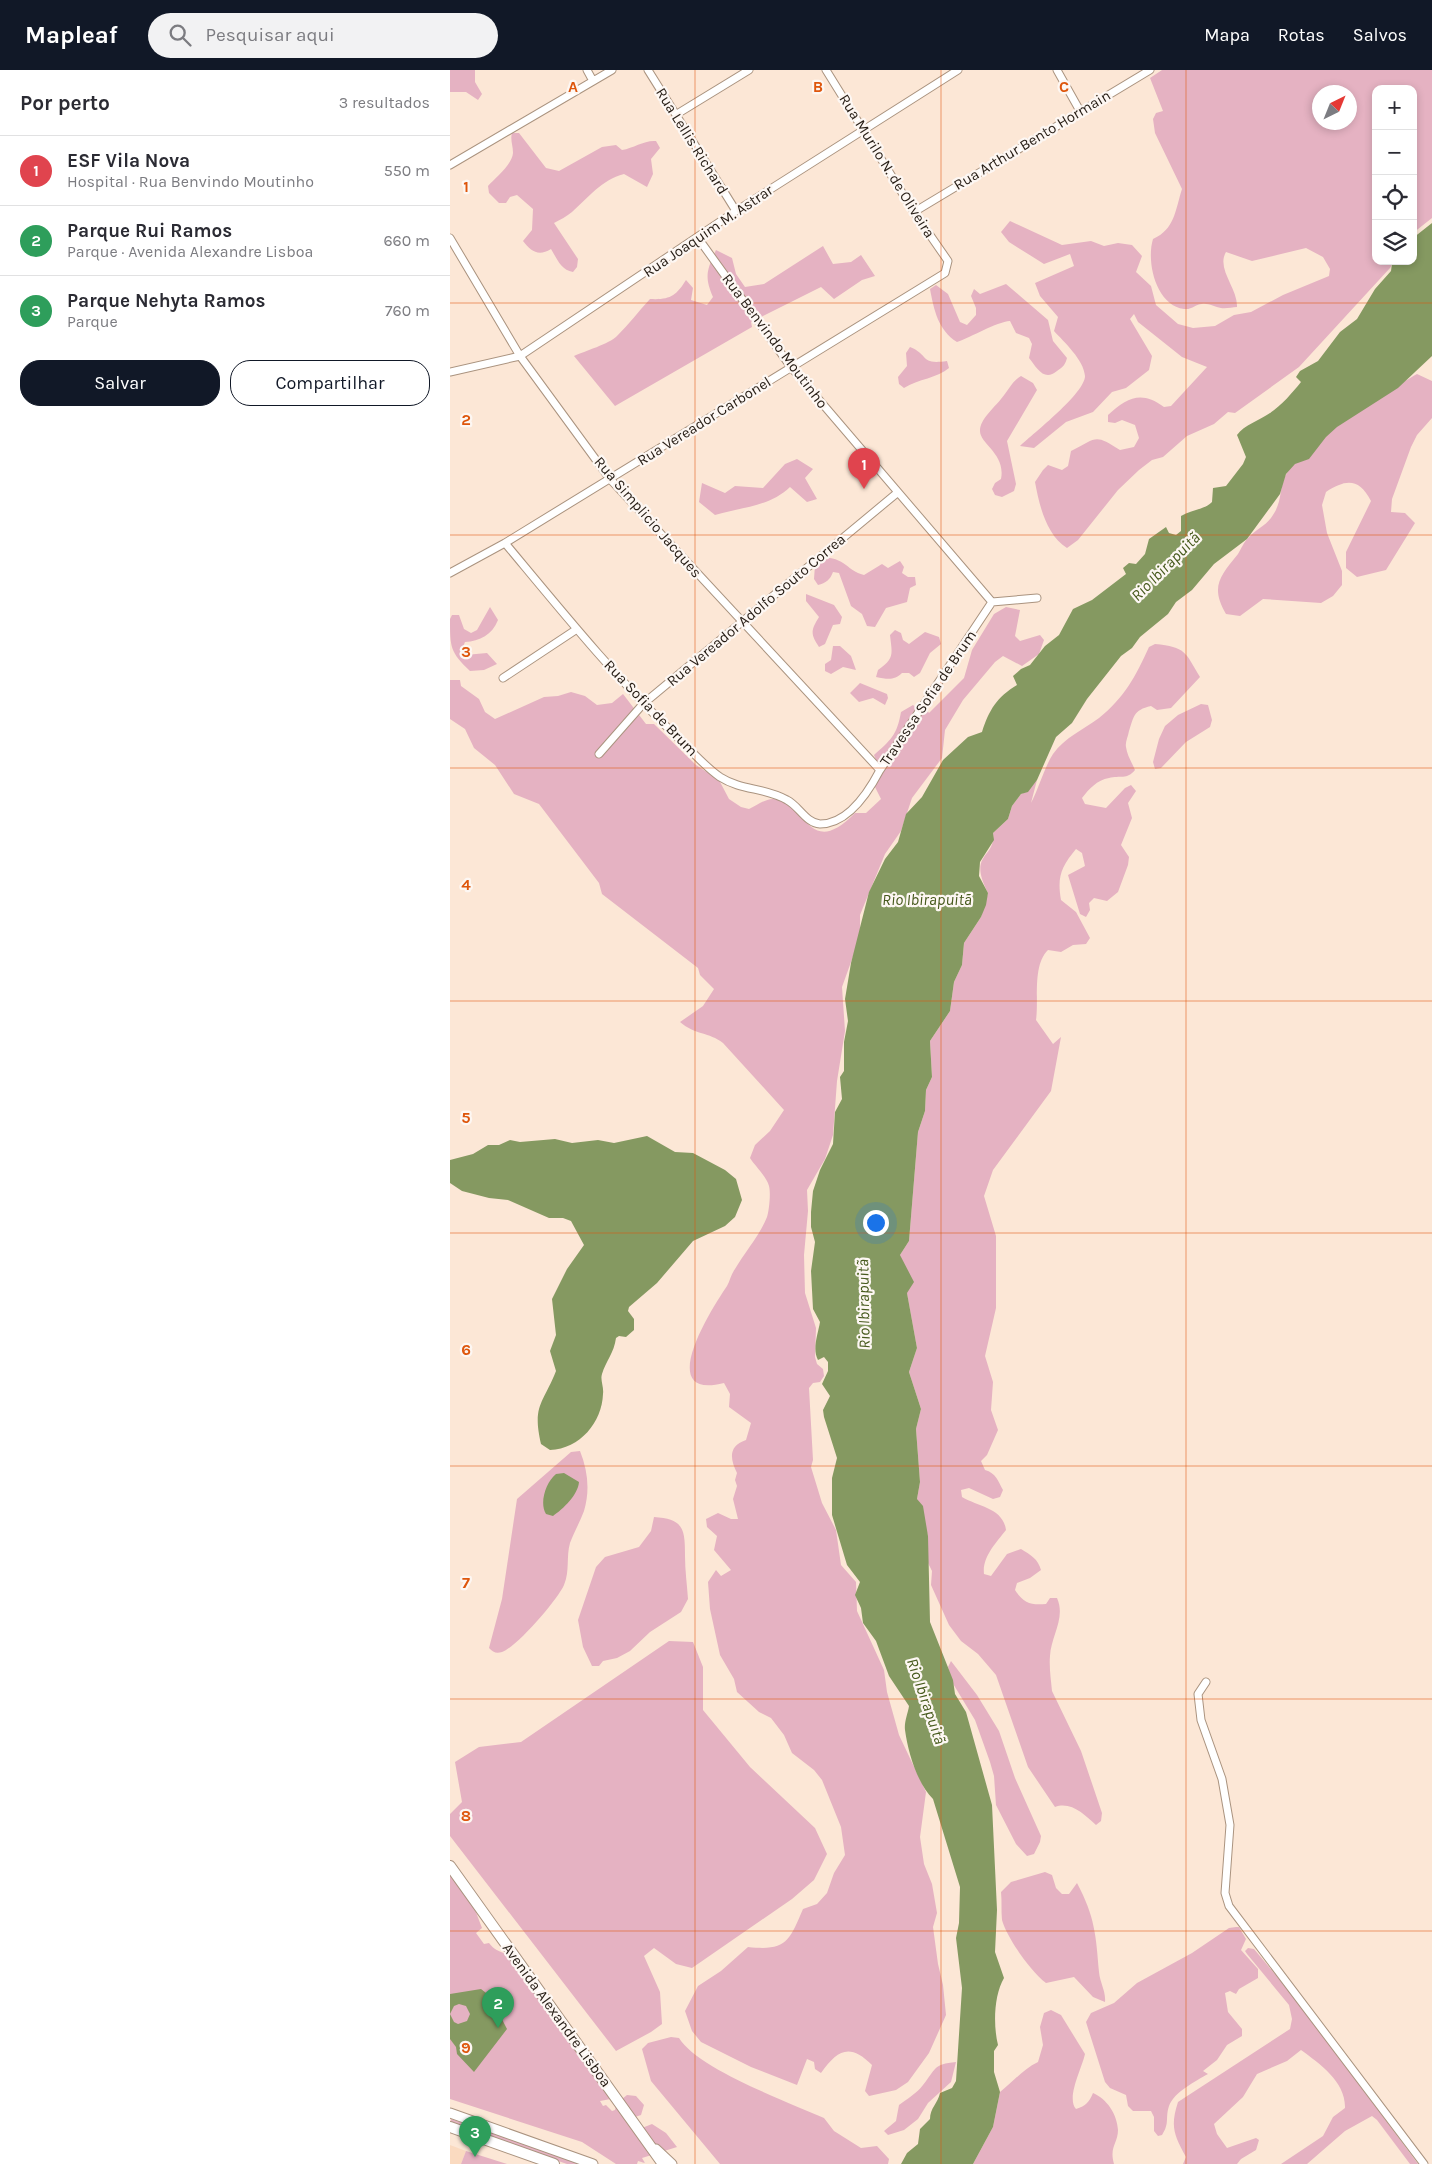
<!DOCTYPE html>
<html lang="pt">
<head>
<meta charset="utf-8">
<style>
  :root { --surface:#fff; --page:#f2f2f3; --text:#2b2b33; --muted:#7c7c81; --line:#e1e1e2; --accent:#111827 }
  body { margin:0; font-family:Karla,sans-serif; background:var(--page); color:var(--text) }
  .controls { position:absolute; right:15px; top:15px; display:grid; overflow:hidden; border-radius:10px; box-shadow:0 2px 8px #0003 }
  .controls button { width:45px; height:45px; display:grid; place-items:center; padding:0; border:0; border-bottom:1px solid var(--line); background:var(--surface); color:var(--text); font:25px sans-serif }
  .compass { position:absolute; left:862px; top:15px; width:45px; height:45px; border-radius:50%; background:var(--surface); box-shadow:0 2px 8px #0003; rotate:43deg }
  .you { position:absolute; left:425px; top:1152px; width:18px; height:18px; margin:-12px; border:4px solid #fff; border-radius:50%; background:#1a73e8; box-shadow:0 0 0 8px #1a73e833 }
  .badge { display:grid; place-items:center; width:32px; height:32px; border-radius:50%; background:var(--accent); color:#fff; font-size:16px; font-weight:700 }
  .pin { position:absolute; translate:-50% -41px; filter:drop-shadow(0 1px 2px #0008) }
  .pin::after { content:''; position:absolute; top:26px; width:18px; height:15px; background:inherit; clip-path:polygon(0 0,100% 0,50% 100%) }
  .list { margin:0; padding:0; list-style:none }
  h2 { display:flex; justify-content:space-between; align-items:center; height:65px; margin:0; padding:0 20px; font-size:21px }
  h2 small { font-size:16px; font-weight:400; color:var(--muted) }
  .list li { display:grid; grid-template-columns:32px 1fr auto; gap:15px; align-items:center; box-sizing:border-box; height:70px; padding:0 20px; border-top:1px solid var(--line) }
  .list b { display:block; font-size:19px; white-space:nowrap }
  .list p { margin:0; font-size:16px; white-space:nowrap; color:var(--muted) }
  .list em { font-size:16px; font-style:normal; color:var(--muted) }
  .actions { display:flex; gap:10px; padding:15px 20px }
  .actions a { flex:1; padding:11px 0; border:1px solid var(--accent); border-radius:20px; text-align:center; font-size:18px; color:var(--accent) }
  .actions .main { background:var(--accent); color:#fff }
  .icon { flex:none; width:28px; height:28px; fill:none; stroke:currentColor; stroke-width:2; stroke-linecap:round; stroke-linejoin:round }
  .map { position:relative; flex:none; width:982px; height:2094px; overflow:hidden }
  header { display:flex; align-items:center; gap:30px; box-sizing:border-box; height:70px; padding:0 25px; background:var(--accent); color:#fff }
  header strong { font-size:24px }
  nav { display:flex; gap:28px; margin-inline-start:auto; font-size:18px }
  .search { width:350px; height:45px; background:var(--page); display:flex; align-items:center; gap:12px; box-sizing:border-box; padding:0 18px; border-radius:28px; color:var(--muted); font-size:19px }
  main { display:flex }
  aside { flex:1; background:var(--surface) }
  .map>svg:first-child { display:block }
  .built { fill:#fadac0 }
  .green { fill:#e5b2c2; fill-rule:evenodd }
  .water { fill:#859961; fill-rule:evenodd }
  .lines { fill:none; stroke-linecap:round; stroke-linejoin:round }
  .minor-casing { stroke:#aa937f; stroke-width:9 }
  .tertiary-casing { stroke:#aa937f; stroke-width:11 }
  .secondary-casing { stroke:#aa937f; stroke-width:12 }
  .minor { stroke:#fff; stroke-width:7 }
  .tertiary { stroke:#fff; stroke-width:9 }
  .secondary { stroke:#fff; stroke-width:10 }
  .grid { fill:none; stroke:#de560c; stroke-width:1; stroke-opacity:0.55 }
  .labels { text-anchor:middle; stroke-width:4.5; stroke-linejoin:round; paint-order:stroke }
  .street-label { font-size:15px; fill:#251c14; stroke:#fdf7f3 }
  .water-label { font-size:16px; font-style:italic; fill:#475a1d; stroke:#fdf7f3 }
  .grid-label { font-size:16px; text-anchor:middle; font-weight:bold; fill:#de560c; stroke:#fdf7f3; stroke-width:4.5; stroke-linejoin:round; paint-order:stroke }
</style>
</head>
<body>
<header>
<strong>Mapleaf</strong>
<div class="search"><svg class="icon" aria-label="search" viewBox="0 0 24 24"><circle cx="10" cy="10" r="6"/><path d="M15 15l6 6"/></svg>Pesquisar aqui</div>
<nav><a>Mapa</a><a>Rotas</a><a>Salvos</a></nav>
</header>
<main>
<aside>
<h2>Por perto<small>3 resultados</small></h2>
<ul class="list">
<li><span class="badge" style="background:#e0444e">1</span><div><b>ESF Vila Nova</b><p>Hospital · Rua Benvindo Moutinho</p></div><em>550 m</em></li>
<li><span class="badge" style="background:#2e9e5b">2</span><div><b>Parque Rui Ramos</b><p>Parque · Avenida Alexandre Lisboa</p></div><em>660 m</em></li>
<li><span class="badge" style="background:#2e9e5b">3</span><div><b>Parque Nehyta Ramos</b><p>Parque</p></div><em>760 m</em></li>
</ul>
<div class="actions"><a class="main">Salvar</a><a>Compartilhar</a></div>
</aside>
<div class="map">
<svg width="982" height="2094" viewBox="0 0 982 2094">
  <rect width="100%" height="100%" fill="#fce7d6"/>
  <!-- built -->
  <path class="built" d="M0,2075L16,2081L11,2094H0Z"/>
  <!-- green -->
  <path class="green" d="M0,0H25V12L32,24L28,30L16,22H0Z
    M712,0H982V148L963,163V19H926V191H944L940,198L849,297L785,343L778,342L764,354L737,366L713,387L702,390L689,400L668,420L628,470L617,478C596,465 589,434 585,412L593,400L598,395L612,400L618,396L621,381C647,368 644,363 670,380L684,377L689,368L685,355L672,350L665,353L658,352V345C677,328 691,320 714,337L721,336L757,297L732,287L688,252L684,244L680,249L702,286L699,300L676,318L662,322L643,342L616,352L584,378L570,376C584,363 635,323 635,306C634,290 614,272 604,261L608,247L590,226L585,213L624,196L620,184L594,194L559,172L551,162L560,151L612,175L641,171L654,176L668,173L682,175L692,186L686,202L701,216L706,235L728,254L743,258L765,256L784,245L801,242L833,225L879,206L880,199L873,187L856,178L802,191L776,182C766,199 788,218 787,237C782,237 776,239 771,238C765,237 758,233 752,234C746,234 742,240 734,239C706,235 696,192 703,169C725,159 725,141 732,119L705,63L703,49L706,43L713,41L700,8ZM869,22H899V52H869Z
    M62,63H69L96,98L109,101L152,77L166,75L172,80C184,78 194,70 206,71L210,78L201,89L203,104L197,117L174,104C151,110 138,128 122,142C117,146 110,150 104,153L128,189L127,197L123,202C111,200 107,189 101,179C88,187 81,181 73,171L82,160L83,139L67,125L60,127L56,133H49L39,123L38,116C45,108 62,95 63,83C63,75 60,70 62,63Z
    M373,176L383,194L401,192L411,185L425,206L412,210L384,229L371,217L301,252L302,257L165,336L124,286C135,281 159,274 167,266C179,254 188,242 200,229C220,230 226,226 236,210L243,218L241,230L257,235L263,227C254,206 257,200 266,180L282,188L286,204L295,217L314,214Z
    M556,214L598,250L603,271L617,288C615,295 613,297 607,301C594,312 587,298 579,288L582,274L579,268L566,263L560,251C546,252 522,267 507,272C488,260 484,240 480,219L486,215L498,224L510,252L517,255L526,245V238L521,226L524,219L530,224Z
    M460,277C480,285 469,295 497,291L499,298C488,308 468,309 454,318L449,314L448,307L457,296L456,283Z
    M967,304L982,311V348L967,365L961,377L942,429L941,442L955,443L965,453L936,500L907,507L896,498V482L921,431C909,408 896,409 876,422L872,435L877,463L892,501V515L883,526L871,533L813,529L790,546L776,544C760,517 770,506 788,484C791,479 794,472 798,468C805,460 815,456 821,448C832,433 829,423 834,409C848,374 934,323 967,304Z
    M571,306L583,313L587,320L557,371L566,414L564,421L552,427L545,425L542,419L545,413L551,409C556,384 530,374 530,361C530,349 544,338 551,329C558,321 562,311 571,306Z
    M347,389L363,399L355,408L367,429L357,432L340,417C319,437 292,437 265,445L249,432L252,413L275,423L285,416L313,418L335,394Z
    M375,487C398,490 396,500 414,505L432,494L438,498L450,491L454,497L452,503L458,507H465L466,515L460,518L457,532L436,538L425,557L417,556L412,544L401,536L389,503L383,502C380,510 376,513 368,515L364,509L365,495Z
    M356,524L384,535L392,547L390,554L383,555L375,574L369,577C360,564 361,560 369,547L356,531Z
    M40,537L48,550C42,565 30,571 15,572L12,579L15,585L37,583L47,594L34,600L20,601C0,582 0,577 0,549L2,545H9L14,559L21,563L27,560Z
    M556,537L570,540L565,566L570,571L590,565L594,570L589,584L572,596L553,586L545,592L513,630L495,660L492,688L462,728L451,761L435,784L410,845V867L392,917L395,961L387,1011L383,1065L375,1089L357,1120L358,1141L354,1185L355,1223L366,1258L365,1287L367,1294L373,1299L374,1306L370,1312L363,1313L359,1318L363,1390L361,1397L372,1433L386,1460L391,1495L406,1512L407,1541L434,1600L437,1622L449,1665L476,1722L470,1767L474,1794L482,1814L487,1843L483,1857L488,1894L493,1915L496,1945L479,1983L458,2012L446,2020L419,2026L415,2021L422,1995C399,1972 387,1981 371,2003L365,1999L364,1992L357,1989L347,2015L301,1997L251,1972L242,1961L235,1941L248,1916L271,1901L298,1877C336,1881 339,1872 353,1839L367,1834L377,1823L384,1803L395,1785L391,1757L372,1710L364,1700L342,1683L334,1665L321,1648L309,1642L287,1622L284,1609L270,1585L260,1539L258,1512L266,1500L271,1506L281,1500L264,1480L267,1466L257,1457L256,1449L268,1443L281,1449H288L283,1429L287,1416L285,1410L287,1403C280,1389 278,1376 296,1370L301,1353L279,1337L280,1324L274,1313C203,1331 262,1238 277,1216C280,1211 281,1204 285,1199C295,1182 310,1165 317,1147C319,1141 321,1123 319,1116C317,1107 305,1096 300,1088L305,1075L320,1061L334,1040L273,973C259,962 245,965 230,952L253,936L264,919L250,905L248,898L152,824L149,813L89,734L64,724L45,695L24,678L15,659L0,649V610H10L11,616L29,629L35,642L45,649L94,627L108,626L121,622L135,626L147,635L162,633L173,624L196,654H204L246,695L269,710L279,729L291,737L299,739C306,736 316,728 324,729C357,734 359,790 405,743H416L431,729L421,709L427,705L429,698L424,685C441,670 447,665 451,642L463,635L469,640L476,639L479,643L514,608L522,580L544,544Z
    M445,560L451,563L453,570L459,574L475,562L489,567L491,574L480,583L470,603L464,607L459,603H452C444,611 437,609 426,607L428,600C445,588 442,584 440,565Z
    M705,574C736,577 735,582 750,607L721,638L707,640L701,636C683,640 684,647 679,661C678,667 675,672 676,677C677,685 682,693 685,700C677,710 670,705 659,708C647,710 639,719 632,728L635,734L656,738L675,718L681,715L686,721L678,733L682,748L671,775L679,787L678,795L668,822L657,831L644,828L639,833L640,840L636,847L630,844L618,805L635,796L632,783L626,779C611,797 607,807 611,830L626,842L640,868L636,874L623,875L611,882L598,880C582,896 589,930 586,950L603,974L611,967L601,1021L543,1100L534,1126L546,1166V1238L535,1286L543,1312L541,1340L548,1360L537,1385L531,1391L535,1400C546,1403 548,1411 553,1420L550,1427L543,1429L519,1418L511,1420L512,1427C529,1437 553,1438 556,1460C546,1473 532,1487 534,1504L541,1506L557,1484L571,1479C581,1485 588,1489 591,1500L580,1508L567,1513L565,1520C574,1534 581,1535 596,1534L600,1528H607C616,1548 601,1566 600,1586C599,1597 601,1610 602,1621L631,1681L652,1743L651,1751L646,1755C635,1745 621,1731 605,1737L578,1697L546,1605L528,1584L511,1571L499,1555L481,1515L482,1501L477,1491L478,1466L467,1429L470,1412L466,1359L471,1339L459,1302L467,1278L450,1185L459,1171L468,1062L475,1041L476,1020L482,1007L480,971L500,941L504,912L512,895L514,873L531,847L538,823C517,782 546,789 543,763L558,749L562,736L571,724L578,721L587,710L581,733C589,718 594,698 603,684C615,667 633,660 649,648C674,628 686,606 699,577Z
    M383,576H390L401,586L406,600L393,597L381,604L375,601V594L381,590Z
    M410,613L437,624L438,628L435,635L423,628L409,632L400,623Z
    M751,634L758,635L762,650L760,657L736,672L711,698L705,699L703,692L709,669L715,656L728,645Z
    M130,1381C138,1401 140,1421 134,1441C130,1452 124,1462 120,1473C116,1487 120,1501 114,1515C108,1529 67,1577 52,1582C46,1584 43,1582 39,1578L52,1529L67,1429L121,1382Z
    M204,1447C234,1449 235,1459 235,1486C235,1500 237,1515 238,1529L231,1542L200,1562L180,1581L167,1588L153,1591L149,1596H142L133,1577L128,1550L146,1497L155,1487L189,1477L201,1461Z
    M219,1571L243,1572L253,1597V1640L300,1697L365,1758L377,1784L364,1810L342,1829L242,1898L226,1894L204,1878L194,1886L210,1922L212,1954L201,1962L166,1981L0,1766V1744L12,1732L5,1692L29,1677L71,1672Z
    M501,1591L527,1625L549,1661L565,1708L591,1766L590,1772L584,1784L577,1786L566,1774L546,1735L544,1706L540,1692L525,1650L502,1612L498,1597Z
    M0,1801L24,1837L32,1858L26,1863L34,1874L39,1873C44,1880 49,1881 56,1884C67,1891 76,1904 78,1917L92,1924L147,1999L164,2016L166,2028L150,2031L153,2036L156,2035L162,2041L165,2040L167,2033L177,2025L186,2026L194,2035L191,2045L182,2048L192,2058L202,2054L216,2063L227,2077L192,2088L195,2093L188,2091L187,2094H166L132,2072L0,2029Z
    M595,1802L602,1805L606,1818L612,1824H619L627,1813C645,1847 646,1865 649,1902C650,1913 656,1921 655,1932L643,1927L624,1907L596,1913C581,1902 557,1868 552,1850C551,1841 552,1831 551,1822L561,1812Z
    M786,1857H789L796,1869L791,1880L808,1899V1908L789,1919L786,1924L780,1921L775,1923L778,1942L792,1959V1966L777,1975L767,1990L753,2001L758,2004C746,2011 724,2022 719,2036C715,2048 720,2053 712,2065L708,2066L704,2061V2047L701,2041H683L678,2036L676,2025L660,2018L655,2012L636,1952L641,1943L664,1933L687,1913L742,1883L779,1858Z
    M798,1878L804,1879L849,1933L968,2094H960L927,2050L922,2046L895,2061L857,2094H831L873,2066L883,2047L895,2038C896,2012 870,1994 851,1980L837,1991L807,2004L793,2027L764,2054L767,2064L777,2078L806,2068L809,2070L806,2080L791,2089L787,2094H733L736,2087C724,2065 720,2057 728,2032L840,1959L842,1949L839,1935L797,1884L795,1881Z
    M601,1940L611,1945L635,1984C632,1998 616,2028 626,2039C636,2036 639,2032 643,2023C657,2029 667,2044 668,2060C668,2073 659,2077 664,2094H523L543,2057L550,2022C563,2012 573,1999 588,1992L593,1975L590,1957L594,1943Z
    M221,1967L229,1968C248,1999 338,2032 374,2048L384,2061L411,2078L427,2076L439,2089L438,2094H270L201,2011L192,1979L198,1973Z
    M506,1992L501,2012L478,2033L468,2049L454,2060L438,2065L434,2061L446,2051L449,2035C457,2029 467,2023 473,2015C486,1999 483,1994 506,1992Z
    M1,2049L132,2094H117L0,2054Z
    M16,2081L57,2094H11Z"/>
  <!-- water -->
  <path class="water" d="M982,153V286L948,318L887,357L876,367L859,389L845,394L836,404L830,424L797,469L764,494L742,520L726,532L718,544L690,567L682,578L671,586L637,629L622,653L606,667L587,710L578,722L571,724L562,736L558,749L543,763L544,770L530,792L529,806L538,823L536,835L531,847L514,873L512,895L504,912L500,941L480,971L482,1007L476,1020L475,1041L468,1062L459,1171L450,1185L464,1212L457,1223L467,1278L459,1302L471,1339L466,1359L470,1412L467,1429L473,1436L478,1466L480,1552L503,1610L505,1624L516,1642L542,1735L547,1840L545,1882L554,1908C544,1925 543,1955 548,1975L544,1981V2002L550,2022L543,2057L523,2094H451L457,2083L468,2074L470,2059L480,2049C480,2038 488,2033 490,2023L502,2018L506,2011L512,1918L506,1868L509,1853L510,1817L483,1729C467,1713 458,1682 455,1660C454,1652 458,1643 459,1636L439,1606L426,1571L413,1553L411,1538L405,1525L410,1512L397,1495L382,1445V1408L387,1388L374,1347L373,1340L380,1326L372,1314L378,1301V1292L374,1287L368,1290C362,1279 368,1264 370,1252L363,1239L361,1201L365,1172L361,1157V1142L363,1121L370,1100L383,1074L385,1042L392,1029L390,1007L394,1001V972L398,951L395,929L401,893L419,822L435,789L448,772L456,744L472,727L493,690L518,667L532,662C539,640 547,627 567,615L563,606L571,599L580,595L595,576L609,565L623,539L642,530L676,504L673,498L679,493L686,494L695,484L699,469L716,457L719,463L726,465L731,461V446C741,440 756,439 762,432L763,418L776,416L793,394L796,387L787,365C794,355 810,350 820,343C831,336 843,322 851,312L846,307L850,301L868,291L890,262L907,249L925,219L941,201L942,194L945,191H963V168Z
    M197,1066L225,1082L243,1083L275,1100L286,1109L292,1130L285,1147L275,1156L243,1171L207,1213L179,1237L178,1241L184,1249V1260L176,1267L169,1266L166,1268C164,1283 156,1291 152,1304C150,1310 154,1317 153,1324C152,1352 130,1379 100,1380L91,1374C82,1335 93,1334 106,1301L100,1281L106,1265L102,1229L117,1199L134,1175L121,1151L113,1148H99L58,1130L39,1128L12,1121L0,1113V1090L23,1084L38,1075H49L60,1070L70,1072L105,1069L122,1073L148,1070L164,1073Z
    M114,1403L129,1412C128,1425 113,1439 103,1446L96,1444C89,1433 96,1412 106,1404Z
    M31,1919L40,1926L57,1959L24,2002L7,1984L6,1977L0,1969V1924ZM9,1934L16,1936L20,1944L17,1951L8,1954L4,1952L0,1944L4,1936Z"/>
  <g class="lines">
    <!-- minor casing -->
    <g class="minor-casing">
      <path id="minor" d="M137,0L143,11
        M198,0L286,141
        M607,0L630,41
        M227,44L299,0
        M0,95L162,0
        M464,142L700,0
        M0,168L70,286L160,409L430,700
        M248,168L341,297L542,532
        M0,302L70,286L286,141L508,0
        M55,473C110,539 164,606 226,666C240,679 254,696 270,707C292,721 314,717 337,730C349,736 356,753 370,754C398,754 419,721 430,700L542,532L587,528
        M0,503L55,473L495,203L498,191L464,142L376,0
        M53,608L127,559
        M149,684L193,634L447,423
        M756,1612L748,1624L751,1650L772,1709L780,1755L775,1823L779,1836L974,2094"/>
    </g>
    <!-- tertiary casing -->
    <g class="tertiary-casing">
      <path id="tertiary" d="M0,2043L143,2094
        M206,2079L222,2094"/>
    </g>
    <!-- secondary casing -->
    <g class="secondary-casing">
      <path id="secondary" d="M0,1796L213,2094
        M0,2057L104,2094"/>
    </g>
    <!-- minor -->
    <use href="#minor" class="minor"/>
    <!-- tertiary -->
    <use href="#tertiary" class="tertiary"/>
    <!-- secondary -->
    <use href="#secondary" class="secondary"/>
  </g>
  <!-- grid -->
  <path class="grid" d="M245,0V2094M491,0V2094M736,0V2094M0,233H982M0,465H982M0,698H982M0,931H982M0,1163H982M0,1396H982M0,1629H982M0,1861H982"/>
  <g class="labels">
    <!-- street labels -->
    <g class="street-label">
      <text transform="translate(582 70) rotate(-31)" y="5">Rua Arthur Bento Hormain</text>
      <text transform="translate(242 71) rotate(58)" y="5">Rua Lellis Richard</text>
      <text transform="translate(437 96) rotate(58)" y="5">Rua Murilo N. de Oliveira</text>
      <text transform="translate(258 161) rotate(-34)" y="5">Rua Joaquim M. Astrar</text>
      <text transform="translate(325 271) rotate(53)" y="5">Rua Benvindo Moutinho</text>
      <text transform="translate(254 351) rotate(-32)" y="5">Rua Vereador Carbonel</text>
      <text transform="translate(198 447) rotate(49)" y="5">Rua Simplicio Jacques</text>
      <text transform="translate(306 540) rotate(-40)" y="5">Rua Vereador Adolfo Souto Correa</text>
      <text transform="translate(478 628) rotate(-56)" y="5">Travessa Sofia de Brum</text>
      <text transform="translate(201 638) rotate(46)" y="5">Rua Sofia de Brum</text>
      <text transform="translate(107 1945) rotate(54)" y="5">Avenida Alexandre Lisboa</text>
    </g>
    <!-- water labels -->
    <g class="water-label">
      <text transform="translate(715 496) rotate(-45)" y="6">Rio Ibirapuitã</text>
      <text x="477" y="835">Rio Ibirapuitã</text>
      <text transform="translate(413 1234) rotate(-91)" y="6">Rio Ibirapuitã</text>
      <text transform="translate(477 1631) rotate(71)" y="6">Rio Ibirapuitã</text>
    </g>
  </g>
  <g class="grid-label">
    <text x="123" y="22">A</text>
    <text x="368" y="22">B</text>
    <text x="614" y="22">C</text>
    <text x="16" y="122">1</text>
    <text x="16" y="355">2</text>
    <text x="16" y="587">3</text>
    <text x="16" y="820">4</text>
    <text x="16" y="1053">5</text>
    <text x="16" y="1285">6</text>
    <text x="16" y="1518">7</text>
    <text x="16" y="1751">8</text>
    <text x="16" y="1983">9</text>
  </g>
</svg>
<div class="controls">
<button>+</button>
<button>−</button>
<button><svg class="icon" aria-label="locate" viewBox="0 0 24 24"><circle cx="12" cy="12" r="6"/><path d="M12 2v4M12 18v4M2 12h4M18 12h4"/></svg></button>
<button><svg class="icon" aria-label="layers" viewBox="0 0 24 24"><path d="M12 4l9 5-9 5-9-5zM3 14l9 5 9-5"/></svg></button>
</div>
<svg class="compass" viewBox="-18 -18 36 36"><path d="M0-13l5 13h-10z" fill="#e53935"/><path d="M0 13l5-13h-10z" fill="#7c7c81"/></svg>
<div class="you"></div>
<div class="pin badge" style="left:414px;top:419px;background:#e0444e">1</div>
<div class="pin badge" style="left:48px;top:1958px;background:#2e9e5b">2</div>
<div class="pin badge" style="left:25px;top:2087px;background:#2e9e5b">3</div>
</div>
</main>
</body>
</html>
